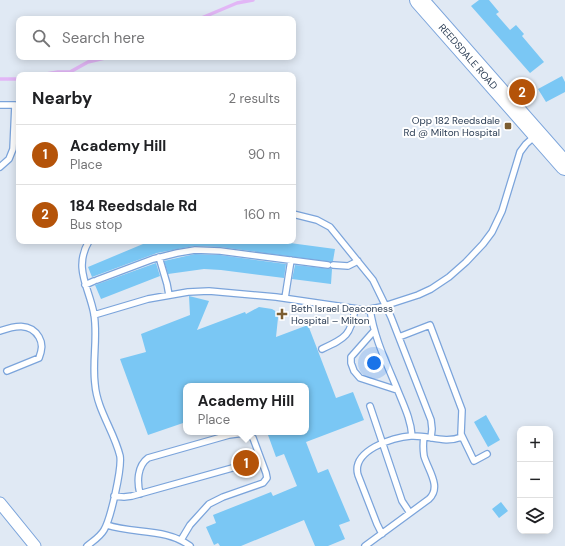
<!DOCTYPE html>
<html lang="en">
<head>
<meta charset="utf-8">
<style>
  :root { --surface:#fff; --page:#f2f2f2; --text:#202124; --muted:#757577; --line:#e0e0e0; --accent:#b45309 }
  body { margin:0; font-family:"DM Sans",sans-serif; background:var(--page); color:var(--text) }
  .controls { position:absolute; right:12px; bottom:12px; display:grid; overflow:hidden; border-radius:8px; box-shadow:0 2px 10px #0003 }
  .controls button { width:36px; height:36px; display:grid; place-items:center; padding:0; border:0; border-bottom:1px solid var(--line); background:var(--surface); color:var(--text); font:20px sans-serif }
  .you { position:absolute; left:374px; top:363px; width:14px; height:14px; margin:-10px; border:3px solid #fff; border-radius:50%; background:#1a73e8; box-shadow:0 0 0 6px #1a73e833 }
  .badge { display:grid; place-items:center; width:26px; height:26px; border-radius:50%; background:var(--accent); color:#fff; font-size:13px; font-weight:700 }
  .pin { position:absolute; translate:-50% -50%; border:2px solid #fff; box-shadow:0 1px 4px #0006 }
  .popup { position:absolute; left:183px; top:383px; width:126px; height:52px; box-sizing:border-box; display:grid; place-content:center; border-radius:8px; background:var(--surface); filter:drop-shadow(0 1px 3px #0005); font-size:13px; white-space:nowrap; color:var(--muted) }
  .popup b { font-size:15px; color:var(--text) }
  .popup::after { content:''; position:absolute; left:50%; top:100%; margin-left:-8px; border:8px solid transparent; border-top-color:var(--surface) }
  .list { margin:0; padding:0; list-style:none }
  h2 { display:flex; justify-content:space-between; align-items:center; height:52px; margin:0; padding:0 16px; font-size:17px }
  h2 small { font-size:13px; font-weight:400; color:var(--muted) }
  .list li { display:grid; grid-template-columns:26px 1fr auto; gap:12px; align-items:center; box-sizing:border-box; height:60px; padding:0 16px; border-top:1px solid var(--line) }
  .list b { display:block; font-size:15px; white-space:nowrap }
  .list p { margin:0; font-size:13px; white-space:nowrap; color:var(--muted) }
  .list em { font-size:13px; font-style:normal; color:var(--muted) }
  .icon { flex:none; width:22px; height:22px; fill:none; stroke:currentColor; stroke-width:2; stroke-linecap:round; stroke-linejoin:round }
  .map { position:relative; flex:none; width:565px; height:546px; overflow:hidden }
  .search { position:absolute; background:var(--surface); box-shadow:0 2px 10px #0003; left:16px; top:16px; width:280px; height:44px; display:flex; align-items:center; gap:10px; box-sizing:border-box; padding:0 14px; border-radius:8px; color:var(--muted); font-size:15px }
  .panel { position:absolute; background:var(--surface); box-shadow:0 2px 10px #0003; left:16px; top:72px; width:280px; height:172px; border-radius:8px }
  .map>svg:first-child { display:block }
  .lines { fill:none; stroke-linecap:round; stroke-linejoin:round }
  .stream { stroke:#e2b6f6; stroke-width:3.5 }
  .building { fill:#7ac7f4 }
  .lane-casing { stroke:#7ba4db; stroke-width:8 }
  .street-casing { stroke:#7ba4db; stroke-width:13 }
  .primary-casing { stroke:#7ba4db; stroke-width:20 }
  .lane { stroke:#fff; stroke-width:5.5 }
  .street { stroke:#fff; stroke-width:11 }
  .primary { stroke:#fff; stroke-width:18 }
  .poi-dot { fill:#7b5d31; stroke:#fff; stroke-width:1.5 }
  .labels { text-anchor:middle; stroke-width:4; stroke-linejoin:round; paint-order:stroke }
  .street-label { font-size:10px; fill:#2c3e55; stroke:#fff }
  .poi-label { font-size:10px; fill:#2c3e55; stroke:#fff; text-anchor:end }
</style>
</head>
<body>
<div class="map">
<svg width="565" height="546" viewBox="0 0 565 546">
  <rect width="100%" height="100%" fill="#e0e9f4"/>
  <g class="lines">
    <!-- stream -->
    <path class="stream" d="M199,19L237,3L253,0
      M40,75L58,72H70L88,62L109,57
      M0,79H19"/>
  </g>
  <!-- building -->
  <path class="building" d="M479,0H489L499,12L496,14L510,30L516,25L524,34L522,36L544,62L530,73L471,6Z
    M562,76L565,82V92L546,102L538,89Z
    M155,241H275L335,249L333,261L331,262L220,247L194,246L157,253L92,277L88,267L143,244Z
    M195,254L220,255L286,264L284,278L221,270L204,269L168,274L164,261Z
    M156,263L160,276L101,299L95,285Z
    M295,265L332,269L331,284L292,279Z
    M189,296L209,301L197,330L245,312L246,314L259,307L272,309L277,312L278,318L276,337L308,325L336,398L353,392L364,420L306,442L318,473L328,469L350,521L339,525L345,539L328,546H315L304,520L241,546H220L218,543L214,545L206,527L216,523L213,515L271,492L273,496L297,486L284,454L276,457L268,435L277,432H306V386H186V422L148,435L120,359L146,352L141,334L190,315Z
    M486,415L500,440L488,447L474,422Z
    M501,502L508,511L499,518L492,509Z"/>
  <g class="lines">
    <!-- lane casing -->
    <g class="lane-casing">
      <path id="lane" d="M0,105H15L13,149L9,159L0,167
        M293,214L317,220L330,227L373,280L391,317L431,420L432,429L431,438
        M159,257L167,284L169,295
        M333,265L348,266L358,261
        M97,280L153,259L177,253L195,250L220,251L328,265
        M85,285L94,281
        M285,298L291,260
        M370,309C374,338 387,364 398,391C404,406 411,420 412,436
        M94,315L148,299L188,292L209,291L276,297L365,310L381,307L418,295L431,289L449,277L466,262L483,244L492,232L502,211L520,152L526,144L535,136
        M0,331C14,326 30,322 39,337C43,344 42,350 39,358L7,371
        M374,331L351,357V363L354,371L360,378L397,390
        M399,337L430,325L462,410L461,434L474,461L487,454
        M322,349C346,338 351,335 355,309
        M370,406L402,501L410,513
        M140,494C137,482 137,466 148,458L229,435L244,433L249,435L253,438L266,473L267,478L263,483L223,497L209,504L190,525L181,540
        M114,496L124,497L132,496L261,460
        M107,525C133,534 167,528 190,546
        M382,534L377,524L358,475C351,451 392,437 411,436C430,435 443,444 462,437
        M87,546C93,541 100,537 104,530C111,518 122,468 120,456C114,431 97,410 95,384C92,361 98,337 94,314C89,287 73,268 89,241
        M365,546L429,499C442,487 428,470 424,456C423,449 423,443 424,437"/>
    </g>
    <!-- street casing -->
    <g class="street-casing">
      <path id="street" d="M0,503L35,546"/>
    </g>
    <!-- primary casing -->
    <g class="primary-casing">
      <g id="primary">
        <path id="s1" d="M419,0L565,166"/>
      </g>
    </g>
    <!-- lane -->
    <use href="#lane" class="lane"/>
    <!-- street -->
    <use href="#street" class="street"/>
    <!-- primary -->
    <use href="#primary" class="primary"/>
  </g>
  <!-- markers -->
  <g class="poi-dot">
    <rect x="504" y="122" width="8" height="8" rx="2"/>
    <path d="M280 308h4v4h4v4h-4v4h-4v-4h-4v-4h4z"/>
  </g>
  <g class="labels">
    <!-- street labels -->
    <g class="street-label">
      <text dy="4" stroke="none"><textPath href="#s1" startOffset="75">REEDSDALE ROAD</textPath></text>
    </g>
    <!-- poi labels -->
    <g class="poi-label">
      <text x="500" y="124">Opp 182 Reedsdale<tspan x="500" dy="12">Rd @ Milton Hospital</tspan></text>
      <text x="291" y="312" text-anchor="start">Beth Israel Deaconess<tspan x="291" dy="12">Hospital – Milton</tspan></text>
    </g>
  </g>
</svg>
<div class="controls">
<button>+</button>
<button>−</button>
<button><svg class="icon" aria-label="layers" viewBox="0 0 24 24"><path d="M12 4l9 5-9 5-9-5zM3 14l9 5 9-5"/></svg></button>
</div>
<div class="you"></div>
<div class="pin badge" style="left:246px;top:463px">1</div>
<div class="popup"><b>Academy Hill</b>Place</div>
<div class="pin badge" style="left:522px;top:92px">2</div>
<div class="search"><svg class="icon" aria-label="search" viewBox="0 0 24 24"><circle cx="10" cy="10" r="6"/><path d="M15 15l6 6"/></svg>Search here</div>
<section class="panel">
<h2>Nearby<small>2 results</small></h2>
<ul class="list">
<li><span class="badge">1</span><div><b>Academy Hill</b><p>Place</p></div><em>90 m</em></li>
<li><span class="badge">2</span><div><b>184 Reedsdale Rd</b><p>Bus stop</p></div><em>160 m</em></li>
</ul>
</section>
</div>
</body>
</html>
